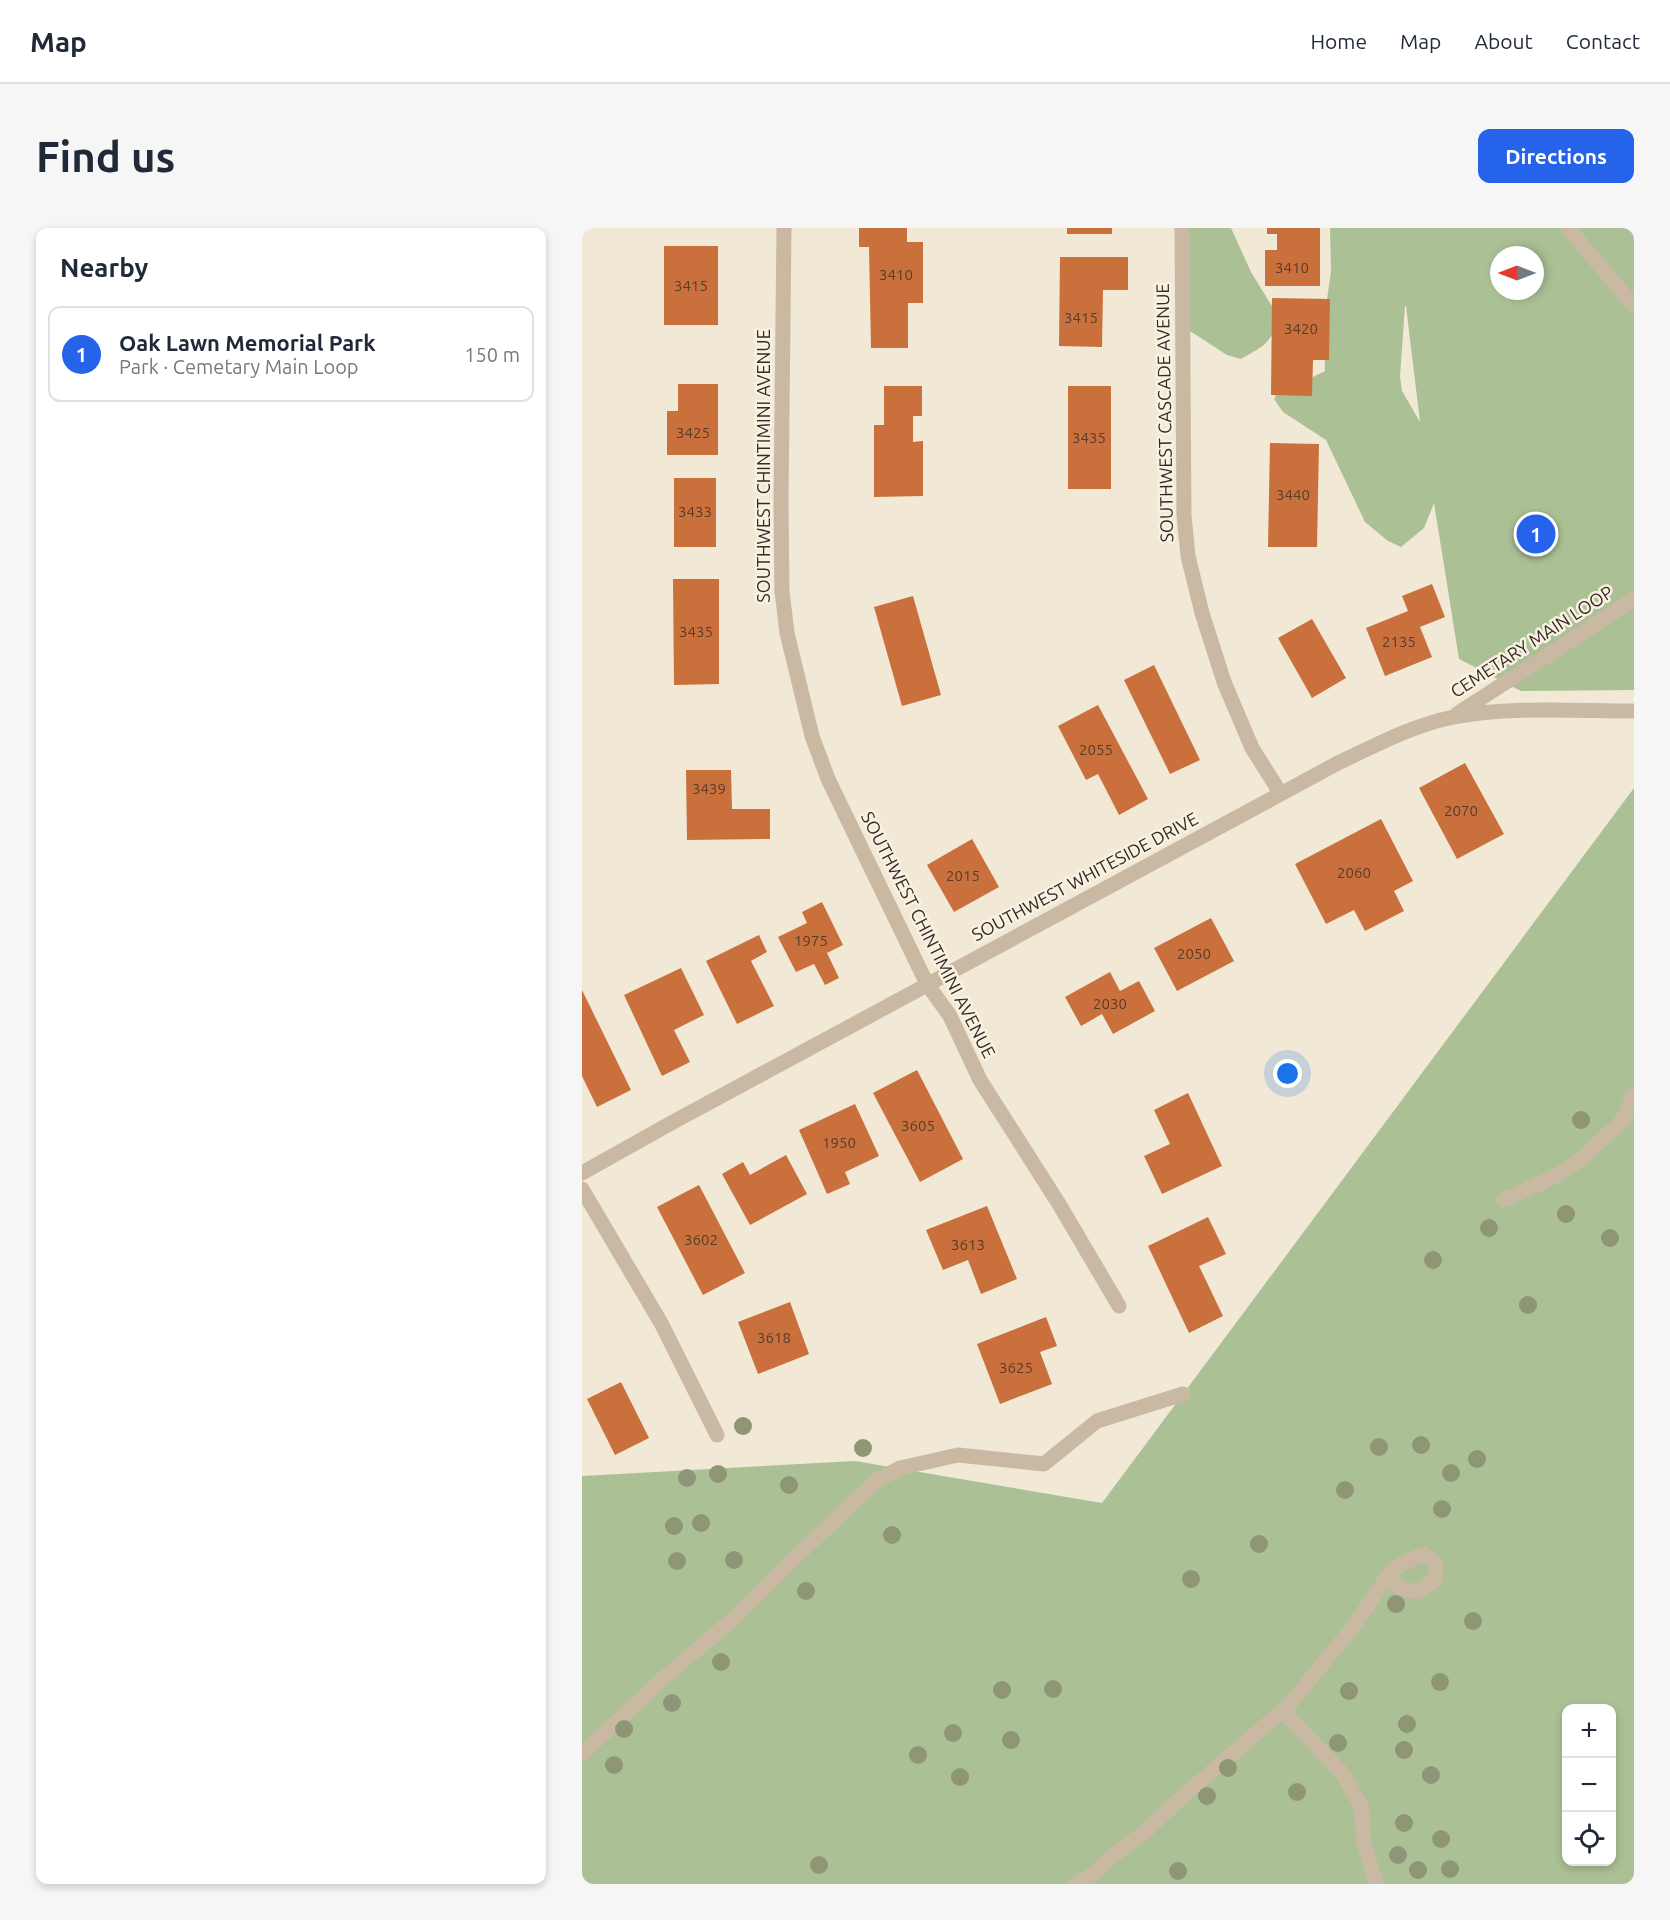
<!DOCTYPE html>
<html lang="en">
<head>
<meta charset="utf-8">
<style>
  :root { --surface:#fff; --page:#f6f6f7; --text:#1f2937; --muted:#747a83; --line:#e0e1e3; --accent:#2563eb }
  body { margin:0; font-family:Ubuntu,sans-serif; background:var(--page); color:var(--text) }
  .controls { position:absolute; right:18px; bottom:18px; display:grid; overflow:hidden; border-radius:12px; box-shadow:0 3px 9px #0003 }
  .controls button { width:54px; height:54px; display:grid; place-items:center; padding:0; border:0; border-bottom:2px solid var(--line); background:var(--surface); color:var(--text); font:30px sans-serif }
  .compass { position:absolute; left:908px; top:18px; width:54px; height:54px; border-radius:50%; background:var(--surface); box-shadow:0 3px 9px #0003; rotate:270deg }
  .you { position:absolute; left:706px; top:846px; width:21px; height:21px; margin:-15px; border:4px solid #fff; border-radius:50%; background:#1a73e8; box-shadow:0 0 0 9px #1a73e833 }
  .badge { display:grid; place-items:center; width:39px; height:39px; border-radius:50%; background:var(--accent); color:#fff; font-size:20px; font-weight:700 }
  .pin { position:absolute; translate:-50% -50%; border:3px solid #fff; box-shadow:0 2px 6px #0006 }
  .list { margin:0; padding:0; list-style:none }
  h2 { display:flex; justify-content:space-between; align-items:center; height:78px; margin:0; padding:0 24px; font-size:26px }
  h2 small { font-size:20px; font-weight:400; color:var(--muted) }
  .list li { display:grid; grid-template-columns:39px 1fr auto; gap:18px; align-items:center; box-sizing:border-box; height:96px; margin:0 12px 12px; padding:0 12px; border:2px solid var(--line); border-radius:12px }
  .list b { display:block; font-size:22px; white-space:nowrap }
  .list p { margin:0; font-size:20px; white-space:nowrap; color:var(--muted) }
  .list em { font-size:20px; font-style:normal; color:var(--muted) }
  .icon { flex:none; width:33px; height:33px; fill:none; stroke:currentColor; stroke-width:2; stroke-linecap:round; stroke-linejoin:round }
  .map { position:relative; flex:none; width:1052px; height:1656px; overflow:hidden; border-radius:12px }
  header { display:flex; align-items:center; gap:36px; box-sizing:border-box; height:84px; padding:0 30px; background:var(--surface); border-bottom:2px solid var(--line) }
  header strong { font-size:28px }
  nav { display:flex; gap:33px; margin-inline-start:auto; font-size:21px }
  .intro { display:flex; align-items:center; justify-content:space-between; box-sizing:border-box; height:144px; padding:0 36px }
  h1 { margin:0; font-size:42px }
  .button { padding:15px 27px; border-radius:12px; background:var(--accent); color:#fff; font-size:21px; font-weight:700 }
  main { display:flex; gap:36px; padding:0 36px }
  aside { flex:1; background:var(--surface); border-radius:12px; box-shadow:0 3px 9px #0003 }
  .map>svg:first-child { display:block }
  .green { fill:#acc096; fill-rule:evenodd }
  .building { fill:#c9703c }
  .lines { fill:none; stroke-linecap:round; stroke-linejoin:round }
  .lane { stroke:#c9b9a2; stroke-width:15 }
  .street { stroke:#c9b9a2; stroke-width:15 }
  .tree { fill:#8e9676 }
  .labels { text-anchor:middle; stroke-width:5; stroke-linejoin:round; paint-order:stroke }
  .number-label { font-size:15px; fill:#583c2a }
  .street-label { font-size:18px; fill:#332b24; stroke:#f9f1e2 }
</style>
</head>
<body>
<header>
<strong>Map</strong>
<nav><a>Home</a><a>Map</a><a>About</a><a>Contact</a></nav>
</header>
<div class="intro"><h1>Find us</h1><a class="button">Directions</a></div>
<main>
<aside>
<h2>Nearby<small></small></h2>
<ul class="list">
<li><span class="badge">1</span><div><b>Oak Lawn Memorial Park</b><p>Park · Cemetary Main Loop</p></div><em>150 m</em></li>
</ul>
</aside>
<div class="map">
<svg width="1052" height="1656" viewBox="0 0 1052 1656">
  <rect width="100%" height="100%" fill="#f1e8d6"/>
  <!-- green -->
  <path class="green" d="M595,0H649L669,44L696,88C691,115 681,118 659,131L645,127L608,103Z
    M748,0H1052V462L939,463L877,431L852,275L842,300L819,319L806,313L783,294L744,212L701,184L692,171L700,156L729,150L743,143L742,93L749,43ZM917,27H953V63H917ZM823,78H824L838,194L820,163L818,149Z
    M1052,560V1656H0V1248L273,1233L520,1275ZM984,1480H1030V1634H984Z"/>
  <!-- building -->
  <path class="building" d="M277,0H325V14H341V75H326V120H289L287,19H277Z
    M485,0H530V6H485Z
    M685,0H738V58H683V22H695V6H685Z
    M82,18H136V97H82Z
    M478,29H546V62H521L520,119L477,118Z
    M690,70L748,71L747,132H731L730,168L689,167Z
    M96,156H136V227H85V183H96Z
    M302,158H340V188H331V214L341,213V268L292,269V197H302Z
    M486,158H529V261H486Z
    M688,215L737,216L735,319H686Z
    M92,250H134V319H92Z
    M91,351H137V456L92,457Z
    M850,356L863,389L838,399L850,429L803,448L784,400L826,383L820,368Z
    M331,368L359,467L320,478L292,379Z
    M730,391L764,450L730,470L696,410Z
    M572,437L618,532L588,546L542,452Z
    M516,477L566,571L537,587L516,546L504,552L476,498Z
    M883,535L922,606L875,631L837,560Z
    M104,542H149L150,581H188V611L105,612Z
    M799,591L831,653L812,663L822,683L783,703L772,682L744,696L713,636Z
    M390,611L417,659L372,684L345,637Z
    M240,674L261,717L245,725L257,750L243,757L232,736L214,744L196,709L225,695L220,684Z
    M629,690L652,733L595,763L572,720Z
    M177,707L185,724L169,733L192,778L155,796L124,733Z
    M99,740L122,787L92,802L108,834L80,848L42,767Z
    M528,744L538,763L557,753L573,783L531,806L520,786L499,798L483,769Z
    M0,762L49,862L15,879L0,848Z
    M335,842L381,931L338,954L291,865Z
    M606,865L640,938L580,966L562,928L588,916L572,882Z
    M273,876L297,928L263,944L268,956L245,966L217,902Z
    M204,927L225,966L168,997L140,946L161,934L168,947Z
    M117,957L163,1045L121,1067L75,979Z
    M405,978L435,1051L399,1066L386,1032L361,1042L344,1002Z
    M626,989L644,1026L617,1038L641,1088L607,1105L566,1018Z
    M208,1074L227,1126L176,1146L156,1094Z
    M464,1089L475,1118L458,1124L470,1156L418,1176L395,1116Z
    M39,1154L67,1210L33,1227L5,1171Z"/>
  <g class="lines">
    <!-- lane -->
    <path class="lane" d="M986,0L1052,78
      M921,972L972,949L998,932L1040,893L1052,867
      M701,1483L761,1546L779,1578L782,1615L794,1656
      M0,1526L85,1447L149,1393L217,1326L295,1252L318,1240L376,1227L462,1236L515,1193L601,1166
      M493,1656L507,1649L532,1627L564,1603L593,1575L706,1478L772,1398L805,1349C813,1337 830,1331 843,1326L854,1337L853,1352L836,1364L819,1361L805,1349"/>
    <!-- street -->
    <path class="street" d="M202,0L199,275L200,363L205,405L230,508L246,551L345,756L368,788L398,852L477,976L537,1078
      M600,0L602,287L606,328L620,385L642,454L670,520L699,566
      M875,486L1052,371
      M0,945L91,894L756,535C794,517 831,497 872,489C927,478 995,483 1052,483
      M0,961L79,1095L135,1207"/>
  </g>
  <!-- trees -->
  <g class="tree">
    <circle cx="999" cy="892" r="9"/>
    <circle cx="984" cy="986" r="9"/>
    <circle cx="907" cy="1000" r="9"/>
    <circle cx="1028" cy="1010" r="9"/>
    <circle cx="851" cy="1032" r="9"/>
    <circle cx="946" cy="1077" r="9"/>
    <circle cx="161" cy="1198" r="9"/>
    <circle cx="839" cy="1217" r="9"/>
    <circle cx="797" cy="1219" r="9"/>
    <circle cx="281" cy="1220" r="9"/>
    <circle cx="895" cy="1231" r="9"/>
    <circle cx="869" cy="1245" r="9"/>
    <circle cx="136" cy="1246" r="9"/>
    <circle cx="105" cy="1250" r="9"/>
    <circle cx="207" cy="1257" r="9"/>
    <circle cx="763" cy="1262" r="9"/>
    <circle cx="860" cy="1281" r="9"/>
    <circle cx="119" cy="1295" r="9"/>
    <circle cx="92" cy="1298" r="9"/>
    <circle cx="310" cy="1307" r="9"/>
    <circle cx="677" cy="1316" r="9"/>
    <circle cx="152" cy="1332" r="9"/>
    <circle cx="95" cy="1333" r="9"/>
    <circle cx="609" cy="1351" r="9"/>
    <circle cx="224" cy="1363" r="9"/>
    <circle cx="814" cy="1376" r="9"/>
    <circle cx="891" cy="1393" r="9"/>
    <circle cx="139" cy="1434" r="9"/>
    <circle cx="858" cy="1454" r="9"/>
    <circle cx="471" cy="1461" r="9"/>
    <circle cx="420" cy="1462" r="9"/>
    <circle cx="767" cy="1463" r="9"/>
    <circle cx="90" cy="1475" r="9"/>
    <circle cx="825" cy="1496" r="9"/>
    <circle cx="42" cy="1501" r="9"/>
    <circle cx="371" cy="1505" r="9"/>
    <circle cx="429" cy="1512" r="9"/>
    <circle cx="756" cy="1515" r="9"/>
    <circle cx="822" cy="1522" r="9"/>
    <circle cx="336" cy="1527" r="9"/>
    <circle cx="32" cy="1537" r="9"/>
    <circle cx="646" cy="1540" r="9"/>
    <circle cx="849" cy="1547" r="9"/>
    <circle cx="378" cy="1549" r="9"/>
    <circle cx="715" cy="1564" r="9"/>
    <circle cx="625" cy="1568" r="9"/>
    <circle cx="822" cy="1595" r="9"/>
    <circle cx="859" cy="1611" r="9"/>
    <circle cx="816" cy="1627" r="9"/>
    <circle cx="237" cy="1637" r="9"/>
    <circle cx="868" cy="1641" r="9"/>
    <circle cx="836" cy="1642" r="9"/>
    <circle cx="596" cy="1643" r="9"/>
  </g>
  <g class="labels">
    <!-- number labels -->
    <g class="number-label">
      <text x="710" y="45">3410</text>
      <text x="314" y="52">3410</text>
      <text x="109" y="63">3415</text>
      <text x="499" y="95">3415</text>
      <text x="719" y="106">3420</text>
      <text x="111" y="210">3425</text>
      <text x="507" y="215">3435</text>
      <text x="711" y="272">3440</text>
      <text x="113" y="289">3433</text>
      <text x="114" y="409">3435</text>
      <text x="817" y="419">2135</text>
      <text x="514" y="527">2055</text>
      <text x="127" y="566">3439</text>
      <text x="879" y="588">2070</text>
      <text x="772" y="650">2060</text>
      <text x="381" y="653">2015</text>
      <text x="229" y="718">1975</text>
      <text x="612" y="731">2050</text>
      <text x="528" y="781">2030</text>
      <text x="336" y="903">3605</text>
      <text x="257" y="920">1950</text>
      <text x="119" y="1017">3602</text>
      <text x="386" y="1022">3613</text>
      <text x="192" y="1115">3618</text>
      <text x="434" y="1145">3625</text>
    </g>
    <!-- street labels -->
    <g class="street-label">
      <text transform="translate(583 185) rotate(-91)" y="6">SOUTHWEST CASCADE AVENUE</text>
      <text transform="translate(182 238) rotate(-90)" y="6">SOUTHWEST CHINTIMINI AVENUE</text>
      <text transform="translate(950 414) rotate(-33)" y="6">CEMETARY MAIN LOOP</text>
      <text transform="translate(503 649) rotate(-28)" y="6">SOUTHWEST WHITESIDE DRIVE</text>
      <text transform="translate(346 707) rotate(63)" y="6">SOUTHWEST CHINTIMINI AVENUE</text>
    </g>
  </g>
</svg>
<div class="controls">
<button>+</button>
<button>−</button>
<button><svg class="icon" aria-label="locate" viewBox="0 0 24 24"><circle cx="12" cy="12" r="6"/><path d="M12 2v4M12 18v4M2 12h4M18 12h4"/></svg></button>
</div>
<svg class="compass" viewBox="-18 -18 36 36"><path d="M0-13l5 13h-10z" fill="#e53935"/><path d="M0 13l5-13h-10z" fill="#747a83"/></svg>
<div class="you"></div>
<div class="pin badge" style="left:954px;top:306px">1</div>
</div>
</main>
</body>
</html>
